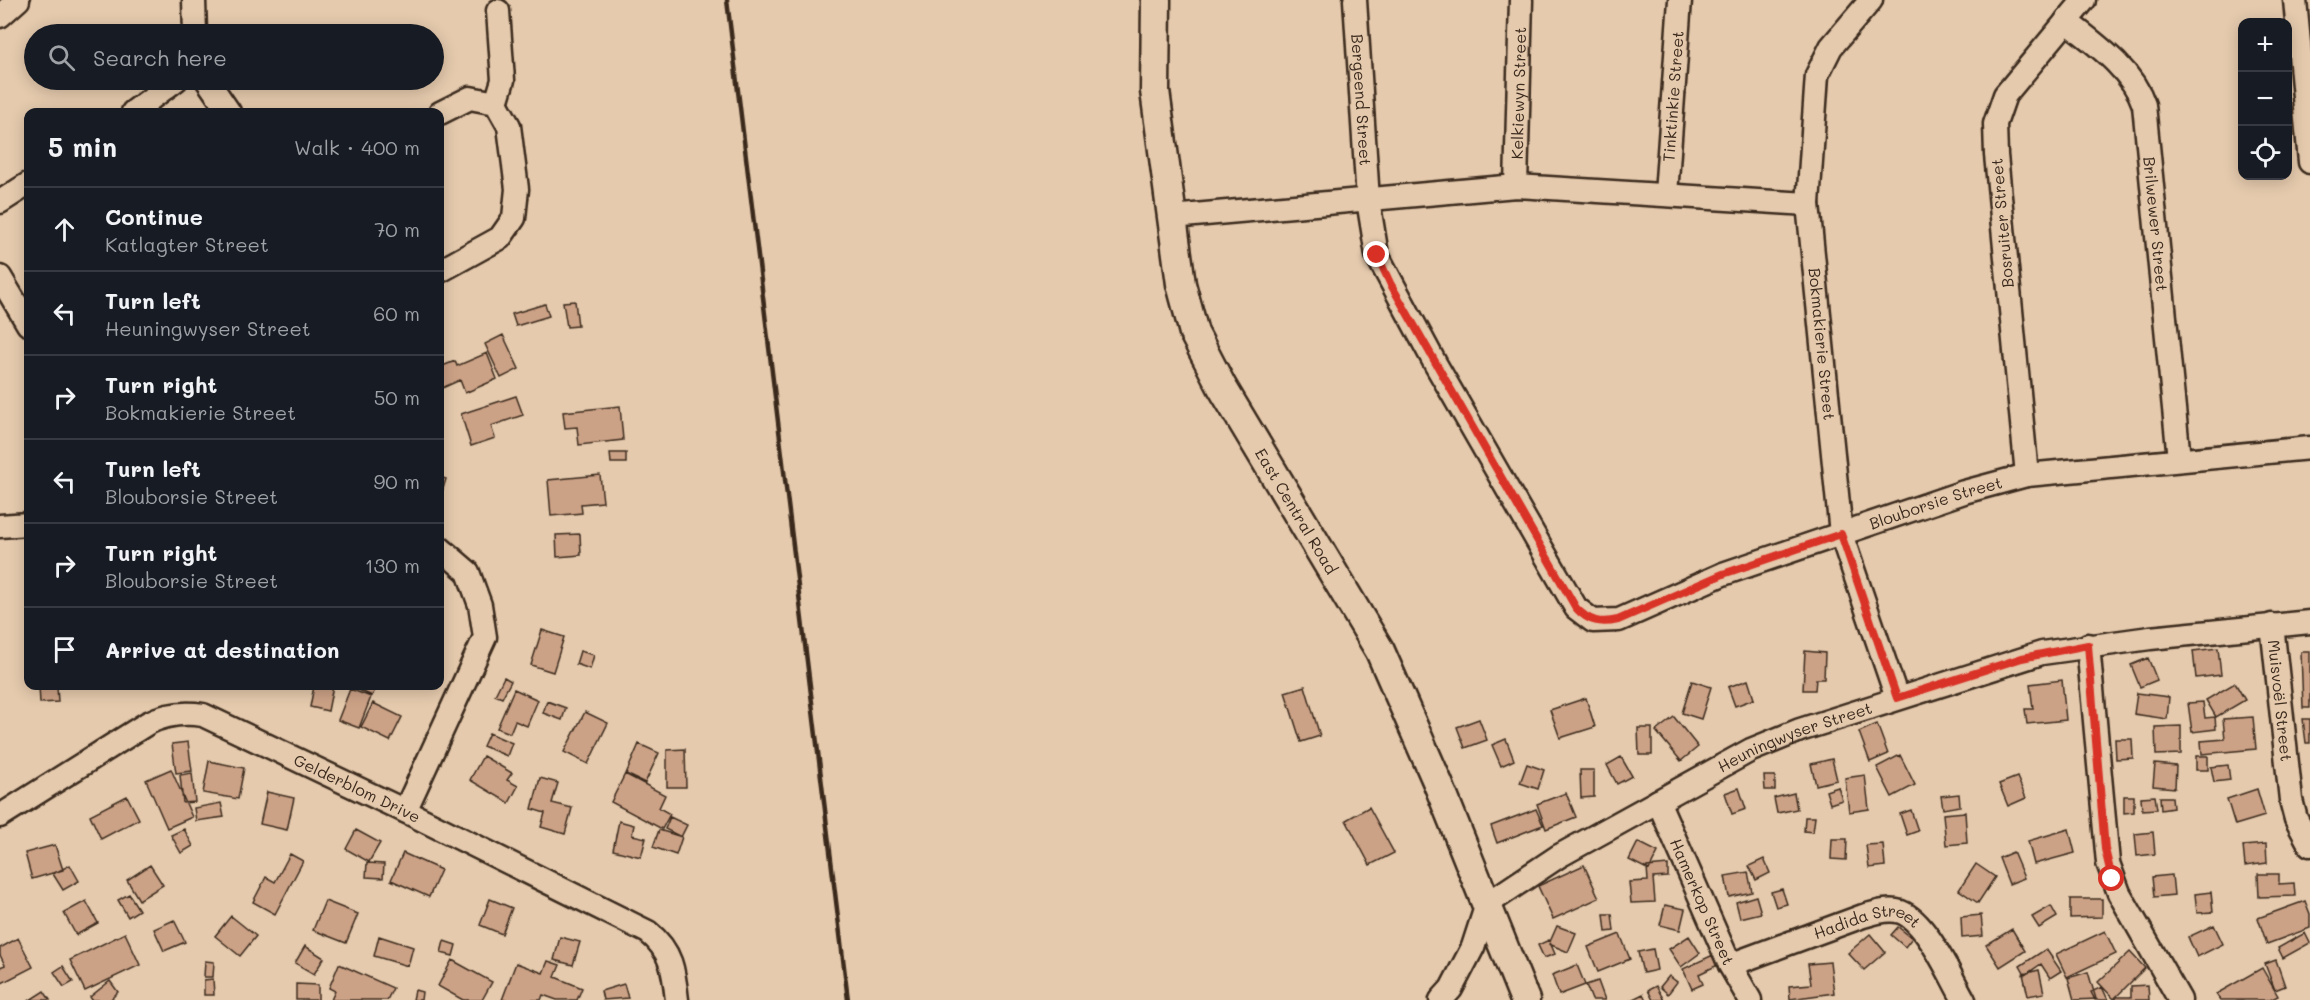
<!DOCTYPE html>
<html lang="en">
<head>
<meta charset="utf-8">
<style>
  :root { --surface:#171b24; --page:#242831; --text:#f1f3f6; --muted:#9ea1a6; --line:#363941 }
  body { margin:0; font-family:Mali,sans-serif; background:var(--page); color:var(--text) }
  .controls { position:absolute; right:18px; top:18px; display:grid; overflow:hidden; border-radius:12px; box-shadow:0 3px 15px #0003 }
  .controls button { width:54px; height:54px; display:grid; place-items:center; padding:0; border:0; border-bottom:2px solid var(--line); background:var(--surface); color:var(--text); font:30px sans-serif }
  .stop { position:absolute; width:18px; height:18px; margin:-14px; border:4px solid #d93025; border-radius:50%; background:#fff }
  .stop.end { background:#d93025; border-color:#fff; box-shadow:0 2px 6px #0008 }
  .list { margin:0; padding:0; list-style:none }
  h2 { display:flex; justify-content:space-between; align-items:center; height:78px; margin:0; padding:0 24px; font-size:26px }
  h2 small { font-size:20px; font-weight:400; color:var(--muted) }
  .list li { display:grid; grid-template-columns:39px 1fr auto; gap:18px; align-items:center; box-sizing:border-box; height:84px; padding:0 24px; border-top:2px solid var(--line) }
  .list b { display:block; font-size:22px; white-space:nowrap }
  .list p { margin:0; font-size:20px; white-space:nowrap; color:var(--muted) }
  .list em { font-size:20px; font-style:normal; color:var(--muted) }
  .icon { flex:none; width:33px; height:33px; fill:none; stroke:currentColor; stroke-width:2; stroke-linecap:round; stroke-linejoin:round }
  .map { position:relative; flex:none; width:2310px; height:1000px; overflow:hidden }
  .search { position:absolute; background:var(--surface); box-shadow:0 3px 15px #0003; left:24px; top:24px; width:420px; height:66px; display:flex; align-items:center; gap:15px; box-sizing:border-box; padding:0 21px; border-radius:33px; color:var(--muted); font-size:22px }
  .panel { position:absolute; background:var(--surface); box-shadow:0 3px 15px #0003; left:24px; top:108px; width:420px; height:582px; border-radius:12px }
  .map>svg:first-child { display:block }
  .building { fill:#cca286; stroke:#3b2a1e; stroke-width:1.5 }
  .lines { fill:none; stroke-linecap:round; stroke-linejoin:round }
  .minor-casing { stroke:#3b2a1e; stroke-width:27 }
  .tertiary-casing { stroke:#3b2a1e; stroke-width:33 }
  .minor { stroke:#e5caad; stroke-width:22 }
  .tertiary { stroke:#e5caad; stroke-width:28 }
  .rail { stroke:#3b2a1e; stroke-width:4.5 }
  .route { stroke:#d93025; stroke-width:8 }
  .labels { text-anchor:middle; stroke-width:4.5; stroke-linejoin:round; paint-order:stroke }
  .street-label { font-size:16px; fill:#3b2a1e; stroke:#e5caad }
</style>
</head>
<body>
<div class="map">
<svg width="2310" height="1000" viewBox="0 0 2310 1000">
  <rect width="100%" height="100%" fill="#e5caad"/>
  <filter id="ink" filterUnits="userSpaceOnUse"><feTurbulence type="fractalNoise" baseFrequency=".0167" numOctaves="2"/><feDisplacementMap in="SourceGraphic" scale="12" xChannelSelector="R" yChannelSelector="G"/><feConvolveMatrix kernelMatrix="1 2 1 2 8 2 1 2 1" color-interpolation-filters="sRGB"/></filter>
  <g filter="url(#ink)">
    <!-- building -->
    <path class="building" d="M575,301L578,326L567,327L563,302Z
      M545,304L549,316L516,326L512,314Z
      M503,335L519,369L501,378L485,344Z
      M487,353L497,379L465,393L460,380L440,389V367L455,361L457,366Z
      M516,396L523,415L491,426L495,438L471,446L461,414Z
      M620,406L623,440L579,445L577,427L565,428L563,412Z
      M610,453H626V463H611Z
      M600,475L603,502L581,504L582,513L551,516L548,480Z
      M440,477L446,479L440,499Z
      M580,534L581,555L557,557L556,535Z
      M542,630L564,637L553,672L531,665Z
      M2218,648L2221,675L2196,678L2193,651Z
      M26,649H28V673L25,672Z
      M580,651L594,655L590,669L576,664Z
      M1805,651L1825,653L1824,679H1816L1815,690H1803Z
      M2301,652H2310V708H2303Z
      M2148,658L2157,680L2140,687L2131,665Z
      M504,677L511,681L502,698L495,695Z
      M1748,680L1754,699L1735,706L1728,687Z
      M2062,680L2066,720L2027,724L2025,709H2033L2030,684Z
      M1692,681L1711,687L1701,719L1682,713Z
      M2235,683L2245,700L2216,717L2206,700Z
      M39,686H57L58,702L40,703Z
      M314,686H333L328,711L310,707Z
      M350,686H377L372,696Z
      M1305,686L1320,736L1301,742L1285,692Z
      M350,689L371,697L359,728L338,720Z
      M514,689L538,700L527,726L515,721L510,733L497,728Z
      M2137,693L2169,697L2167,719L2134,714Z
      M1586,698L1595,727L1560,738L1550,710Z
      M547,701L566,708L562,720L543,713Z
      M2203,702L2205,718L2215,717L2216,729L2192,732L2188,703Z
      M373,703L402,717L390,741L361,727Z
      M585,712L608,723L588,764L564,752Z
      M1674,717L1698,747L1681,761L1656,731Z
      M2253,717L2256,749L2202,754L2201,741L2225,739L2223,719Z
      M1479,719L1487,740L1465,748L1457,727Z
      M2303,719H2310V743H2306Z
      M1877,724L1888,754L1870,762L1859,732Z
      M2181,726V754L2156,755L2155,727Z
      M1638,728H1652V755H1639Z
      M489,733L512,743L507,756L483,746Z
      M1506,739L1514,760L1501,766L1492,745Z
      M2115,739H2132L2133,758L2116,759Z
      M188,742L192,771L176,773L172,744Z
      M639,744L659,753L645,783L626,774Z
      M685,749L686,787H667V750Z
      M1900,755L1915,785L1892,797L1877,767Z
      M483,756L512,773L507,780L518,786L509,803L470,780Z
      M2196,756H2208V770H2196Z
      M1621,757L1632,776L1617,784L1607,765Z
      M1832,759L1837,780L1816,785L1811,764Z
      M209,761L244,768L238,799L203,793Z
      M1527,764L1544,770L1538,789L1520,783Z
      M2155,764L2176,766L2175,788L2153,786Z
      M2228,765L2230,780L2214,782L2211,767Z
      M171,769L192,817L167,828L146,780Z
      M1580,770H1594V797L1581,798Z
      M192,773L195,802L183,803L180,775Z
      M625,774L665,795L659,808L670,814L662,829L611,802Z
      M1865,775L1869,809L1849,812L1845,778Z
      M1764,776H1775V790H1765Z
      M2017,777L2026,798L2008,806L1999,784Z
      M540,778L558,783L552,803L572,808L565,834L541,827L545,813L532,809Z
      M1838,787L1842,800L1830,804L1826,791Z
      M1739,788L1746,809L1732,814L1725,793Z
      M2257,789L2265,816L2235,825L2227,799Z
      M267,792L294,798L287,830L260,824Z
      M1566,793L1576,817L1546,829L1537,804Z
      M1794,793L1797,809L1777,813L1774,798Z
      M1959,794L1960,806L1943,809L1941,796Z
      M127,796L139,819L101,839L90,815Z
      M2124,796H2134V812L2124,813Z
      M2155,796L2157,809L2142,810L2141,797Z
      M2160,797H2172L2173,808L2161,810Z
      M221,803L224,817L196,821L194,808Z
      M1369,807L1394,853L1370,865L1346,820Z
      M1536,809L1543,825L1497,843L1491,826Z
      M1911,810L1918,831L1907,835L1900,814Z
      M1965,812L1967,843L1946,845L1943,814Z
      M670,817L687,825L681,837L665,829Z
      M1805,817H1815L1813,832L1804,831Z
      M619,821L634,825L632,835L646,838L641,857L613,850Z
      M184,829L193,846L181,853L171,835Z
      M2069,829L2075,853L2034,864L2028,841Z
      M356,830L380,843L369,862L346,849Z
      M659,830L682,837L676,855L653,847Z
      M2153,832L2155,854L2137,856L2135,834Z
      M1832,839H1847L1846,860L1831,859Z
      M1638,842L1658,852L1649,870L1629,860Z
      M1883,844L1885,866L1869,868L1866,845Z
      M2266,844L2267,863L2245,866L2243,846Z
      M55,845L63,870L32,879L25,853Z
      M2013,852L2024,878L2009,884L1999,858Z
      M403,853L441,870L429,897L391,880Z
      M290,854L303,861L275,914L253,902L266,877L275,882Z
      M1764,859L1770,873L1756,880L1749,866Z
      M367,863L384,864L383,878L366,877Z
      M1976,864L1995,877L1978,903L1959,890Z
      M70,865L79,881L63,890L53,874Z
      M150,865L163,885L139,900L127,880Z
      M1584,865L1599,898L1553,919L1538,886Z
      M1668,865V877L1653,878L1655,902L1631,903L1629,882L1648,881L1647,867Z
      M1748,872L1752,892L1729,897L1725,876Z
      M2258,874H2279V884L2294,883L2295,896L2259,897Z
      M2172,875L2174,895L2154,897L2152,877Z
      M1782,889L1787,904L1776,907L1771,892Z
      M2211,892L2213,912L2197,913L2195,894Z
      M129,894L139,910L128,917L118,900Z
      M1756,896L1761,913L1740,918L1736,902Z
      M490,899L512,908L502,934L480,925Z
      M2070,899H2102V917L2070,918Z
      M86,901L98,923L76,935L64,913Z
      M325,901L358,914L346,943L313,930Z
      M2305,901L2310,914V928L2267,944L2258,918Z
      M1665,905L1685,909L1680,930L1660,925Z
      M2051,906L2057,917L2039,928L2032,917Z
      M1604,914H1612L1614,931L1606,932Z
      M1981,915L1983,936L1962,938L1961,917Z
      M231,916L256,936L240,956L215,936Z
      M174,920L185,942L164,951L154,929Z
      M2214,925L2223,944L2197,957L2188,937Z
      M1557,926L1576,933L1568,952L1549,944Z
      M1898,927L1912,938L1905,947L1891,935Z
      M2012,929L2025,951L2000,967L1986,945Z
      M2105,931L2116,954L2067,977L2056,954Z
      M125,933L140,965L85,991L70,960Z
      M2305,933L2310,943L2283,958L2278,948Z
      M1620,934L1630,959L1598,972L1588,947Z
      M1870,934L1885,952L1864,970L1848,953Z
      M379,936L413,947L408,966L374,956Z
      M1689,936L1700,953L1681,967L1669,949Z
      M560,937L580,942L573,965L554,960Z
      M18,938L33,967L0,984V967L5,965L0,955V948Z
      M1549,940L1555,954L1544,958L1538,945Z
      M444,941L456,945L453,956L441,953Z
      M305,946L324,958L314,974L295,963Z
      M1653,949L1657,970L1643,973L1638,952Z
      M2046,949L2061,971L2050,978L2041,964L2025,975L2020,966Z
      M2130,952L2145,968L2114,999L2098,982Z
      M1713,955L1718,965L1699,974L1703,984L1692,989L1683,969Z
      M452,960L492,982L482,1000H463L438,986Z
      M2276,960L2285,986L2275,990L2265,964Z
      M205,961L214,962L213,977H204Z
      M548,961L560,965L555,977L582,988L577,1000H557L543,995L541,1000H502L516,963L543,973Z
      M1830,962L1834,993L1790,999L1789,986L1811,984L1808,964Z
      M339,964L393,988L387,1000H331L335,991L329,988Z
      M1577,965L1585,985L1559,995L1552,975Z
      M63,966L73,982L64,987L54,972Z
      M2262,968L2278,996L2270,1000H2220L2216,994Z
      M2039,970L2044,993L2028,996L2023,974Z
      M2088,972L2096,999L2074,1000L2068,978Z
      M1669,976L1677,982L1668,994L1660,987Z
      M213,979L214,995H204V980Z
      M110,981L118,992L110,1000H92L90,997Z
      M1598,981L1605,1000H1592L1586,985Z
      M296,984L318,985V1000H296Z
      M624,984L628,998L603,1000L601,991Z
      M2148,985L2149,1000H2116V997H2131V986Z
      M1656,986L1664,1000H1653L1648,990Z
      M2102,987L2108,1000H2095L2091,992Z
      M415,990L422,992L421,1000H413Z
      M44,991L50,1000H30Z
      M1643,994L1646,1000H1631Z"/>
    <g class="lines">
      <!-- minor casing -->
      <g class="minor-casing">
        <g id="minor">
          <path d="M194,0L195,34"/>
          <path id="s1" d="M1355,0L1368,200L1377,255L1436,365L1576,608L1593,621L1619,620L1723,574L1964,492L2027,475L2310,448"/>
          <path id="s2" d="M1871,0L1831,47L1817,75L1808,204L1841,534L1897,698"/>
          <path d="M2295,0L2310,162"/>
          <path d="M0,16L18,0"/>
          <path id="s3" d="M2066,21C2094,43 2132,69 2144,105L2179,459"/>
          <path d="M207,80L229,112"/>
          <path d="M496,103L503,80L498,11"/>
          <path d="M133,112L176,80"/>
          <path d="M440,113L470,98L496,103L509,126L517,189L514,218L500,238L440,271"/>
          <path id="s4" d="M1516,186L1521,0"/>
          <path id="s5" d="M1666,194L1680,0"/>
          <path d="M0,202L28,184"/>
          <path d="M1172,217L1516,186L1808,204"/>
          <path d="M0,277L28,324"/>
          <path d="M2027,475L1996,155L1995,124L2005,95L2084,0"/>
          <path d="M0,526L28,524"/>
          <path id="s6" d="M2272,625L2291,800L2296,819L2310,845"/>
          <path d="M2088,645L2108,863L2119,893L2180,1000"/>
          <path id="s7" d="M1658,801L1730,965L1750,1000"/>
          <path d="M405,811L485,637L480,605L468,572L440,548"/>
          <path id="s8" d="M0,816L148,723C166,714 183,712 203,715L405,811L648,932C672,951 674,972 677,1000"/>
          <path id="s9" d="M1730,965L1863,916C1875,913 1888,908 1901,912C1927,922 1950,976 1964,1000"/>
          <path id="s10" d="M1441,1000L1451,989L1473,947L1487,904L1559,856L1751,750L1800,730L2042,653L2150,638L2310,622"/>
        </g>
      </g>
      <!-- tertiary casing -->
      <g class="tertiary-casing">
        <g id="tertiary">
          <path id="s11" d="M1156,0L1155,91L1181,284L1194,333L1222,387L1380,651L1437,781L1525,1000"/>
        </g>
      </g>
      <!-- minor -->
      <use href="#minor" class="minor"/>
      <!-- tertiary -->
      <use href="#tertiary" class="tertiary"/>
      <!-- rail -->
      <path class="rail" d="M727,0L848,1000"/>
    </g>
  </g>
  <g class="lines" filter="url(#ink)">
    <!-- route -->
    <path class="route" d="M1377,255L1390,283L1576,608C1589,622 1601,624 1618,620L1723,574L1841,534L1897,698L2022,658L2088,645L2105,849L2112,879"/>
  </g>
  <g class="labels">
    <!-- street labels -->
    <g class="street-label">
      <text dy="6" stroke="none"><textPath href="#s4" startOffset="93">Kelkiewyn Street</textPath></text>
      <text dy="6" stroke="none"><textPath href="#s5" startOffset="98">Tinktinkie Street</textPath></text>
      <text dy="6" stroke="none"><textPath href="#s1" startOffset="100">Bergeend Street</textPath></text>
      <text transform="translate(2002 223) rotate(-95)" y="6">Bosruiter Street</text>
      <text dy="6" stroke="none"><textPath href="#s3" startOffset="236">Brilwewer Street</textPath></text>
      <text dy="6" stroke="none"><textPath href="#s2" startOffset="363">Bokmakierie Street</textPath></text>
      <text dy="6" stroke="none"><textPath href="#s1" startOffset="1047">Blouborsie Street</textPath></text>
      <text dy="6" stroke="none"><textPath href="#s11" startOffset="542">East Central Road</textPath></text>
      <text dy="6" stroke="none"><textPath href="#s6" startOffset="76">Muisvoël Street</textPath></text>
      <text dy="6" stroke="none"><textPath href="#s10" startOffset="459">Heuningwyser Street</textPath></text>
      <text dy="6" stroke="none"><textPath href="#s8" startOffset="402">Gelderblom Drive</textPath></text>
      <text dy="6" stroke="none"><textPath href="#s7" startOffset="110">Hamerkop Street</textPath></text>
      <text dy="6" stroke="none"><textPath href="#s9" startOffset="146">Hadida Street</textPath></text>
    </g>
  </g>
</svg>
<div class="controls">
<button>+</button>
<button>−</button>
<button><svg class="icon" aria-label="locate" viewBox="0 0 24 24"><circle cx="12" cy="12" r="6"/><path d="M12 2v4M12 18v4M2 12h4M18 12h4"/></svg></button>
</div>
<div class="stop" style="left:2112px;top:879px"></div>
<div class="stop end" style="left:1377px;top:255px"></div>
<div class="search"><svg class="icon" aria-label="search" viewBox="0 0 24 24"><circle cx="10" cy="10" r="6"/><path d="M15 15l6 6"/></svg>Search here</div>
<section class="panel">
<h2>5 min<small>Walk · 400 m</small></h2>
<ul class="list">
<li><svg class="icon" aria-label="ahead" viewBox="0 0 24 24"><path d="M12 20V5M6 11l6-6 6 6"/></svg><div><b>Continue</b><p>Katlagter Street</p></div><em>70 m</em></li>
<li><svg class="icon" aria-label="left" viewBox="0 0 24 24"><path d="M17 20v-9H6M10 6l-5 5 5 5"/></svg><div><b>Turn left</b><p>Heuningwyser Street</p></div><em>60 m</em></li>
<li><svg class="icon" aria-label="right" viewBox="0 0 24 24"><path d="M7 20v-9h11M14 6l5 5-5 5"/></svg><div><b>Turn right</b><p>Bokmakierie Street</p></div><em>50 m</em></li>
<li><svg class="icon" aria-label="left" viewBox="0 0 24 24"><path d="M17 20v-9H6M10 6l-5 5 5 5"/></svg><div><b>Turn left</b><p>Blouborsie Street</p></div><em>90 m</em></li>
<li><svg class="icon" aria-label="right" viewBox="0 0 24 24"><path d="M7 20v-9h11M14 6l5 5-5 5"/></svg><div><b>Turn right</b><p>Blouborsie Street</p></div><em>130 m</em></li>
<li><svg class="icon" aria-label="arrive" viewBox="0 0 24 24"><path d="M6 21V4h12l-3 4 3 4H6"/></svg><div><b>Arrive at destination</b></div></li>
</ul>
</section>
</div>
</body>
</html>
